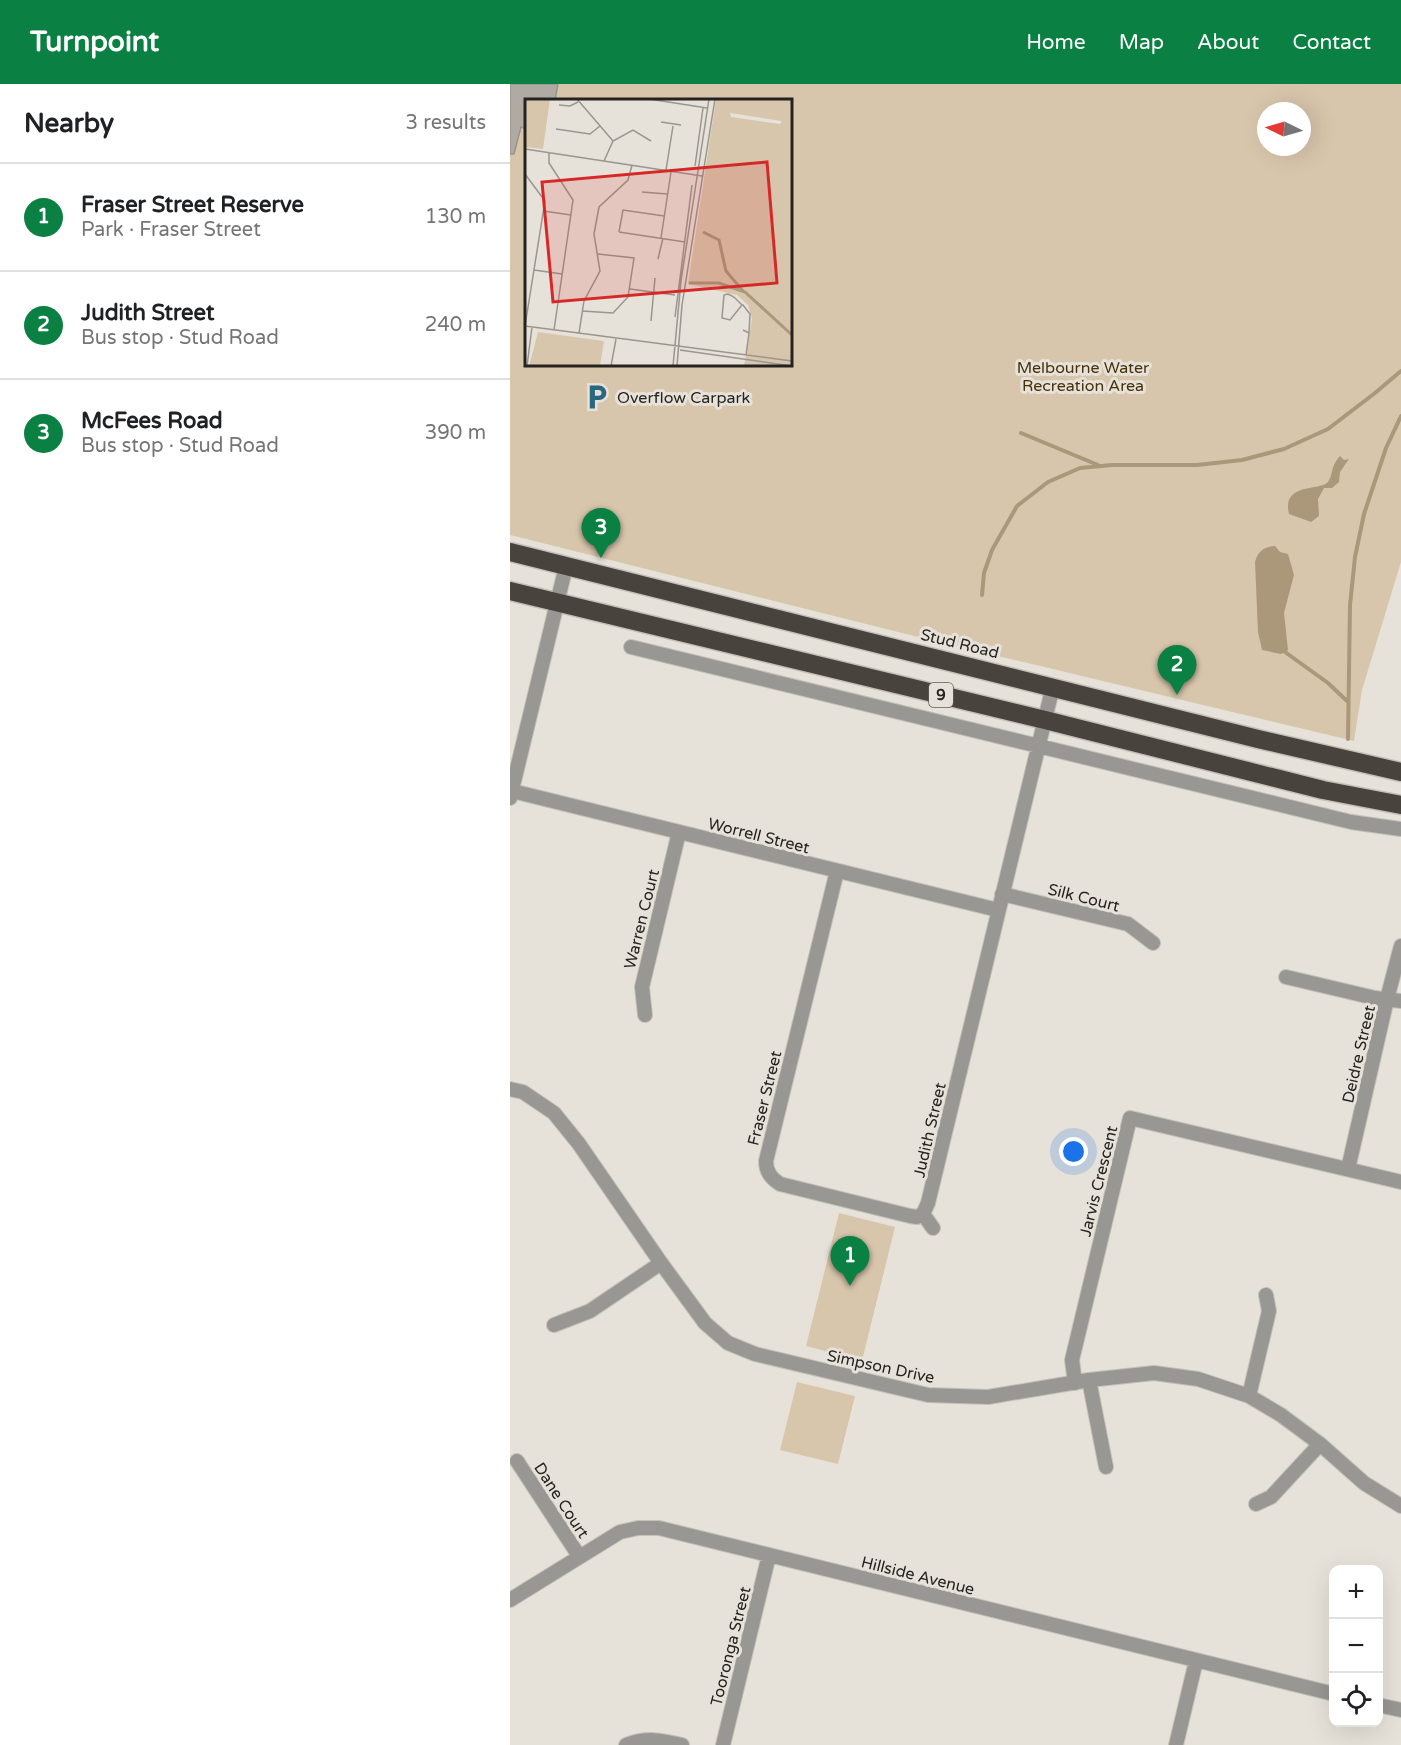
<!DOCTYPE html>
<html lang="en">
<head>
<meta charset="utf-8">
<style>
  :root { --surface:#fff; --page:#f6f6f6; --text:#202124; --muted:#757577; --line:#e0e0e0; --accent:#0b8043 }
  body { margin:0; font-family:"Varela Round",sans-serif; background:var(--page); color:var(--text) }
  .controls { position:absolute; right:18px; bottom:18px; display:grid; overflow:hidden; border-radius:12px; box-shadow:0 6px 24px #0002 }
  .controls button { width:54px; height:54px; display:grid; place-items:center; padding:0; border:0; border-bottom:2px solid var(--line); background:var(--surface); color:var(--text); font:30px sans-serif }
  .compass { position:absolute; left:747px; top:18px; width:54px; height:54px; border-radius:50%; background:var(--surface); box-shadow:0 6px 24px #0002; rotate:275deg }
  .you { position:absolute; left:564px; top:1068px; width:21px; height:21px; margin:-15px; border:4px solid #fff; border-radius:50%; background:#1a73e8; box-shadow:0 0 0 9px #1a73e833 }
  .badge { display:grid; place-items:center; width:39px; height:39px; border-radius:50%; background:var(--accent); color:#fff; font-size:20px; font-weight:700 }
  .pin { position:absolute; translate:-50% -50px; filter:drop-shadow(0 2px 3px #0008) }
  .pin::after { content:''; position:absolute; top:32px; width:21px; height:18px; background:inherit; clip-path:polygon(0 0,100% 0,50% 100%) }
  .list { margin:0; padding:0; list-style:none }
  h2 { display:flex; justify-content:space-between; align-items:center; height:78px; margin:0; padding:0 24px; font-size:26px }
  h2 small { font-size:20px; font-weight:400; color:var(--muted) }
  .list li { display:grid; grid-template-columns:39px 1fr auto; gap:18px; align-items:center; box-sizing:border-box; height:108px; padding:0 24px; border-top:2px solid var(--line) }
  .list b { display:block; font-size:22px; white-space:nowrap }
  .list p { margin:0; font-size:20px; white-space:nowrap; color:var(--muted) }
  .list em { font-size:20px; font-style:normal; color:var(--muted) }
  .icon { flex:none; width:33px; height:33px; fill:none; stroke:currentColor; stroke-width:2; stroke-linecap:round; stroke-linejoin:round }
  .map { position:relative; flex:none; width:891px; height:1661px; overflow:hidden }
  header { display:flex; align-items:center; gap:36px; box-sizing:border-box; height:84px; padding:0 30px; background:var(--accent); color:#fff }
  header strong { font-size:28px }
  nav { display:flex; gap:33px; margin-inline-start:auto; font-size:21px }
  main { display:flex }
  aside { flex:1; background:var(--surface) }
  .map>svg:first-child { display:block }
  .green { fill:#d8c6ac; fill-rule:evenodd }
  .water { fill:#ab977a }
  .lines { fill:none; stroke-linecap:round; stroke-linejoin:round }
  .stream { stroke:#ab977a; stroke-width:4 }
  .building { fill:#afaaa2; stroke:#99948c; stroke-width:1.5 }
  .minor-casing { stroke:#c4c0b8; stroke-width:16 }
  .highway-casing { stroke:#c4c0b8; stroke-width:21 }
  .minor { stroke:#999793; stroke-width:14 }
  .highway { stroke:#48433d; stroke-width:18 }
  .labels { text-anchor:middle; stroke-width:6; stroke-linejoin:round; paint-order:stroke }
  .shield { fill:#e7e2d9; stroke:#5f5c58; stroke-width:1.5 }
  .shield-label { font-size:15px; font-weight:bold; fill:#252320 }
  .park-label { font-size:16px; fill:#48310a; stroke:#e7e2d9 }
  .poi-label { font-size:16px; fill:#252320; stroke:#e7e2d9; text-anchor:start }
  .street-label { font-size:16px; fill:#252320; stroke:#e7e2d9 }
  .inset-river { fill:none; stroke:#ab977a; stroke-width:3 }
  .inset-road { fill:none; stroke:#99968f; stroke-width:1.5 }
  .view { fill:#d62828; fill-opacity:0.15; stroke:#d62828; stroke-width:3 }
  .inset-edge { fill:none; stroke:#252320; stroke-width:3 }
</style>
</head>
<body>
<header>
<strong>Turnpoint</strong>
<nav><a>Home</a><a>Map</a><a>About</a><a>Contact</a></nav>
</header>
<main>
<aside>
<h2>Nearby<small>3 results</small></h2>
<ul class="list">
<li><span class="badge">1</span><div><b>Fraser Street Reserve</b><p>Park · Fraser Street</p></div><em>130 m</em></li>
<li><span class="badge">2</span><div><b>Judith Street</b><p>Bus stop · Stud Road</p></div><em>240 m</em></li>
<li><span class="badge">3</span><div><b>McFees Road</b><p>Bus stop · Stud Road</p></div><em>390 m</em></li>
</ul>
</aside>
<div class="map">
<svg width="891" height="1661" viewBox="0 0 891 1661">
  <rect width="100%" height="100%" fill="#e7e2d9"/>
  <!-- green -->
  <path class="green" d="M0,0H891V478L852,606L844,657L396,550L0,451ZM16,16H280V280H16ZM756,27H792V63H756Z
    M329,1129L385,1143L352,1277L296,1262Z
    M287,1298L345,1312L328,1380L270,1366Z"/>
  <!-- water -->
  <path class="water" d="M830,372L834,376L839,375L830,388L829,398L822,404H814L808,415L809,432L801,438L779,430C771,398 812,407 818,398C824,389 820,383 830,372Z
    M765,462L770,468L778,470L784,491L774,529L778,566L771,570L752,566L748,548L745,478C748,467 754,463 765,462Z"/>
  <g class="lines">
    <!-- stream -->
    <path class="stream" d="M511,349L588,381
      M472,511L474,489L482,466L507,422L538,398L570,384L602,381H687L732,376L774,365L818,345L865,309L891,287
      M775,568L818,599L837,617
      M838,655L840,521L845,473L854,430L876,364L891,332"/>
  </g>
  <!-- building -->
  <path class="building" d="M0,0H48L45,16H16V45L11,43L4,70H0Z"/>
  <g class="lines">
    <!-- minor casing -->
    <g class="minor-casing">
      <path id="minor" d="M121,563L841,738L891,745
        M2,707L488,826
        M0,714L56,482
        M327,787L256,1077C256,1088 261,1094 270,1100L400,1132L407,1133L413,1130
        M492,810L618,840L643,859
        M776,893L865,914L891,917
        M135,931L132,903L169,748
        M0,1005L13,1008L44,1029L69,1060L151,1179L195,1239L218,1259L245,1270L418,1311L478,1313L579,1296L644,1289L688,1295L739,1312L771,1331L810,1360L854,1399L891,1422
        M838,1085L877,915L891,862
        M413,1130L418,1119L543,602
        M413,1130L423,1144
        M44,1241L80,1227L151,1179
        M579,1296L596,1383
        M565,1299L562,1276L620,1034L891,1098
        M739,1312L759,1227L756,1211
        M7,1377L69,1472
        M746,1420L761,1413L810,1360
        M0,1516L110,1448L128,1444H149L824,1610
        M868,1621L891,1626
        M116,1661C137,1653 151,1656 172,1661
        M213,1661L259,1471
        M666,1661L686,1577"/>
    </g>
    <!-- highway casing -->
    <g class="highway-casing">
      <path id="highway" d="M0,468L748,655L891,688
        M0,507L535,636L813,706L891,721"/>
    </g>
    <!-- minor -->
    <use href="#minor" class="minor"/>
    <!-- highway -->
    <use href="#highway" class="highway"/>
  </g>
  <!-- icons -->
  <defs>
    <g id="parking-bare" transform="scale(2.07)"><path d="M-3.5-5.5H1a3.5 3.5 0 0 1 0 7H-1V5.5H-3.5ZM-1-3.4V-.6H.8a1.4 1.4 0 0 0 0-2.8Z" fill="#2a667e" stroke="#e7e2d9" stroke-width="2.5" paint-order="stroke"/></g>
  </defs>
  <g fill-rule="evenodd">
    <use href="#parking-bare" x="87" y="313"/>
  </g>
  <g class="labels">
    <!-- shield labels -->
    <rect class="shield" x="419" y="599" width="24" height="24" rx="4.5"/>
    <g class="shield-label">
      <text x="431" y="616">9</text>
    </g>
    <!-- park labels -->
    <g class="park-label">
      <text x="573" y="289">Melbourne Water<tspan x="573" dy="18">Recreation Area</tspan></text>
    </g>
    <!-- poi labels -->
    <g class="poi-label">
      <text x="107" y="319">Overflow Carpark</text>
    </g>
    <!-- street labels -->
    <g class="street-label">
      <text transform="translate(450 559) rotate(14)" y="6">Stud Road</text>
      <text transform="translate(249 751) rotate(14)" y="6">Worrell Street</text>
      <text transform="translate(574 813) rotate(14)" y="6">Silk Court</text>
      <text transform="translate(131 835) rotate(-76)" y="6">Warren Court</text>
      <text transform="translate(848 970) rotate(-77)" y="6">Deidre Street</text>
      <text transform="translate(254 1014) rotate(-76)" y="6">Fraser Street</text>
      <text transform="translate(419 1046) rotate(-77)" y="6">Judith Street</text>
      <text transform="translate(588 1097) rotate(-76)" y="6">Jarvis Crescent</text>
      <text transform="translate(371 1282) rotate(12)" y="6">Simpson Drive</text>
      <text transform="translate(52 1416) rotate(57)" y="6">Dane Court</text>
      <text transform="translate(408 1491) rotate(14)" y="6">Hillside Avenue</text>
      <text transform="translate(220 1562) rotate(-76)" y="6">Tooronga Street</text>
    </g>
  </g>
  <!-- overview -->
  <g transform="translate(15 15)">
    <rect width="267" height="267" fill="#e7e2d9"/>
    <path d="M0,0H25L18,50L0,48ZM191,0H267V267H219L227,220L223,206L212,196L163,185ZM205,14L256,22H257L255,25L206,18ZM13,233L79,242L75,267H4Z" fill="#d8c6ac" fill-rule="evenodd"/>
    <path class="inset-river" d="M178,133L194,141L201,172L218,192M164,184H194L220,193L267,236"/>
    <path class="inset-road" d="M52,0L88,42M124,0L182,9M34,6L45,7L53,3M136,23L156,26M31,30L65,35L75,27M0,50L177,77M24,53V64L48,101L29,231M79,62L88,42L108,31L126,42M170,67L178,9M141,71L148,27M0,75L20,102L0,227M117,93L142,95M18,112L46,116M94,133L160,143M94,133L98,111L139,117M136,139L146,73M133,160L138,139M9,171L37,175M105,190L150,196M217,206L205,221L197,219L199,196L203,195L207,197L210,199L217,206H218L225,215L224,234M57,212L88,214L103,198L109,159L73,155M150,218L167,86M126,222L130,179M0,227L267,262M218,231L224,234L221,256M54,234L59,202L75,172L69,135L74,108L103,81L107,66M155,251L267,267M2,267L7,228M86,267L91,240M148,267L156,182L184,0M152,267L157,206L190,0"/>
    <path class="view" d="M242,63L252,184L28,203L17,83Z"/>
    <rect width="267" height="267" class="inset-edge"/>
  </g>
</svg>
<div class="controls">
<button>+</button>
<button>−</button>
<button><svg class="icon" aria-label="locate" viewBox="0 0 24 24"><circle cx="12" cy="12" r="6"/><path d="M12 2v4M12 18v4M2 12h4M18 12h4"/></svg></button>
</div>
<svg class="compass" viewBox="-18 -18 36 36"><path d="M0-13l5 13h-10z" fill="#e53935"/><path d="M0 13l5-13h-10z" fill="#757577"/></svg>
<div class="you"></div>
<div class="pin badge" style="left:340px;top:1202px">1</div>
<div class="pin badge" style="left:667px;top:611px">2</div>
<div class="pin badge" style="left:91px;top:474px">3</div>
</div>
</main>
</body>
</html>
